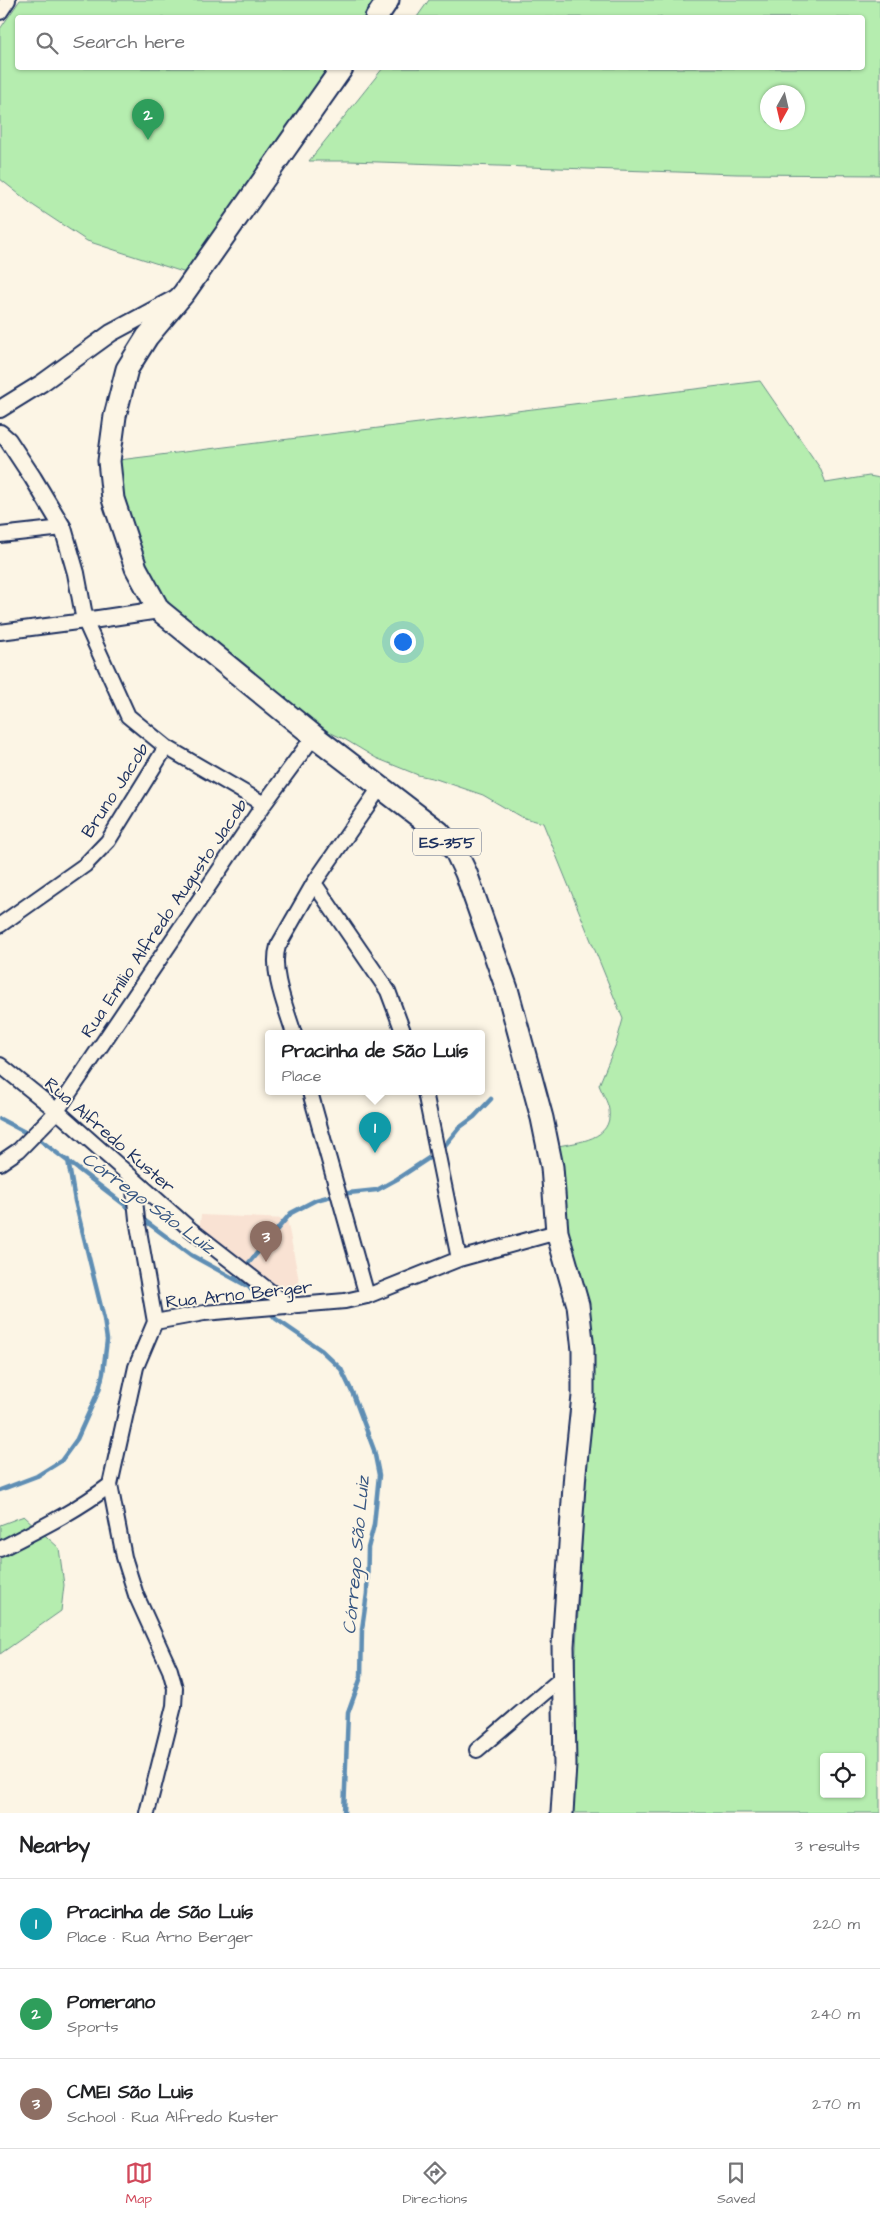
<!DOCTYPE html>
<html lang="en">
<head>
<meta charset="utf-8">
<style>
  :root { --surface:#fff; --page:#f2f2f2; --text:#202124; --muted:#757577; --line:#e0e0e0; --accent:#d1495b }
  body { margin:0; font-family:"Architects Daughter",sans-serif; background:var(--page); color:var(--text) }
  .controls { position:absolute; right:15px; bottom:15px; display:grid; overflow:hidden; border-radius:5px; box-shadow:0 1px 4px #0004 }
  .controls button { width:45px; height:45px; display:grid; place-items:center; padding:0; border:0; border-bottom:1px solid var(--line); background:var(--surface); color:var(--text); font:25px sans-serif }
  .compass { position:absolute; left:760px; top:85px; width:45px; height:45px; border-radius:50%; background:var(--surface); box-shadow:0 1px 4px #0004; rotate:188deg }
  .you { position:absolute; left:402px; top:641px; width:18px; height:18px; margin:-12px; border:4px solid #fff; border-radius:50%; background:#1a73e8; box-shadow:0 0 0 8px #1a73e833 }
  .badge { display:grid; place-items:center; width:32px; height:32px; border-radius:50%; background:var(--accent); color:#fff; font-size:16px; font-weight:700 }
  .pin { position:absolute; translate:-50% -41px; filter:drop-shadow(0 1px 2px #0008) }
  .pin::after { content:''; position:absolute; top:26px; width:18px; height:15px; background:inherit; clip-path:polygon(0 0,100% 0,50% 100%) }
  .popup { position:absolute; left:265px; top:1030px; width:220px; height:65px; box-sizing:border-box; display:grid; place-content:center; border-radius:5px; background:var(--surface); filter:drop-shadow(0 1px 4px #0005); font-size:16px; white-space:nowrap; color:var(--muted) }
  .popup b { font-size:19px; color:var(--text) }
  .popup::after { content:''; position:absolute; left:50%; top:100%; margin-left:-10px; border:10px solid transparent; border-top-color:var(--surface) }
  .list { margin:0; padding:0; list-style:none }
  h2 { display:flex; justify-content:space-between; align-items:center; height:65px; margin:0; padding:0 20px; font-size:21px }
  h2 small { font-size:16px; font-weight:400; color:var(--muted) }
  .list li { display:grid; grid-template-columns:32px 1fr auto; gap:15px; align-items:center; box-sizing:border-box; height:90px; padding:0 20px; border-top:1px solid var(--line) }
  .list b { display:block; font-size:19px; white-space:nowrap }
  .list p { margin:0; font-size:16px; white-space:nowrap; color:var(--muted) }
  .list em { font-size:16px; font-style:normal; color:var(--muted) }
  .icon { flex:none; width:28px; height:28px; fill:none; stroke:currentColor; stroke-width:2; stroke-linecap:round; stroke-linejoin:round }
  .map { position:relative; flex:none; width:880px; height:1813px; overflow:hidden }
  .search { position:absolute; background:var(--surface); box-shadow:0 1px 4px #0004; left:15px; right:15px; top:15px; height:55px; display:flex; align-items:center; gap:12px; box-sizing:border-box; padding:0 18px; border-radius:5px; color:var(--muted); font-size:19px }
  .sheet { height:335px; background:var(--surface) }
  nav { display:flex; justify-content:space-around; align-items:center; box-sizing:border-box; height:70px; border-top:1px solid var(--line); background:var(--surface); font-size:14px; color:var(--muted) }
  nav a { display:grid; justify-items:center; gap:2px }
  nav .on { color:var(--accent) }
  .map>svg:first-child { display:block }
  .built { fill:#f9e2d3 }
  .green { fill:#b5edaf; stroke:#688e86; fill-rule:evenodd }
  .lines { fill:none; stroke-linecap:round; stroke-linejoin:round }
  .stream { stroke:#5f8eb4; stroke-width:4.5 }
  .minor-casing { stroke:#1b2f5e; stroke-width:18 }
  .tertiary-casing { stroke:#1b2f5e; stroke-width:20 }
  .primary-casing { stroke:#1b2f5e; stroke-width:25 }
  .minor { stroke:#fcf5e5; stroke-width:14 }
  .tertiary { stroke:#fcf5e5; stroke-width:16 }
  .primary { stroke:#fcf5e5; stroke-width:21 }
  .labels { text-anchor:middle; stroke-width:4; stroke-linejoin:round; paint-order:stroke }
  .shield { fill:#fcf5e5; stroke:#5e6a86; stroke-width:1 }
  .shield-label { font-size:16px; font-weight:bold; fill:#1b2f5e }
  .street-label { font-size:18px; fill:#1b2f5e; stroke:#fcf5e5 }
  .water-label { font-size:19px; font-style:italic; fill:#375682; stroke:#fcf5e5 }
</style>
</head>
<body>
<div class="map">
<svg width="880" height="1813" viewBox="0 0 880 1813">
  <rect width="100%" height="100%" fill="#fcf5e5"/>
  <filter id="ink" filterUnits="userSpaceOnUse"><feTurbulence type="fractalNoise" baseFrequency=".02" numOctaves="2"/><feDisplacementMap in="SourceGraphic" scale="10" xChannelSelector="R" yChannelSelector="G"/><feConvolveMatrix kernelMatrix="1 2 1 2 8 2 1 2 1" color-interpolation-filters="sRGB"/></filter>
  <g filter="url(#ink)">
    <!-- built -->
    <path class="built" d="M201,1215L287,1219L300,1286L277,1288L198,1238Z"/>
    <!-- green -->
    <path class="green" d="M20,0H399L387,18H18V68H352L186,273L87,241L34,206L0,179V29Z
      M429,0H880V175L737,174L349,161H309L383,68H862V18L417,17ZM798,92V122H768V92Z
      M760,381L820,468L826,483L869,476L880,478V1813H572L574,1685L591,1374L566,1270L558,1146C578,1142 613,1140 609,1110C608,1102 602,1093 599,1085L616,1044L623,1019L543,823L521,817L483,795L436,779L418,775L376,758L346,740L291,714L192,638L142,576L120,498L119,460ZM824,1757H861V1794H824Z
      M24,1516L59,1548L64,1585L61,1611L0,1654V1525Z"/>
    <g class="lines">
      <!-- stream -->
      <path class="stream" d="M0,1119L40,1140L134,1212
        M140,1217L191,1255L249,1287L263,1304
        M235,1279L291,1213L316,1200L339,1194L377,1190L397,1179L441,1150L459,1128L474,1117L491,1099
        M268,1310L276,1319L321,1350L341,1369L353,1394L374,1450L379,1475L374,1525L368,1548L367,1593L362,1629L361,1677L348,1713L344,1813
        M0,1490L37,1476L61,1461L77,1439L99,1390L103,1373L107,1340L104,1319L75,1201L68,1160"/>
      <!-- minor casing -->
      <g class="minor-casing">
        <path id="minor" d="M0,12L8,0
          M0,535L63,528
          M0,632L85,621L128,716L166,747L264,804
          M314,883L388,991L404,1034
          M0,925L85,865L108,841L166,747
          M294,1034C287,1010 270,971 278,946L314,883L381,786
          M0,1065L57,1111L190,1229L290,1307
          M310,1092L367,1296
          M425,1092L459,1259
          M0,1163L19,1150L57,1111L264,804L314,736
          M133,1181L137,1219L155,1322
          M0,1549C39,1529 76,1511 110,1485
          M477,1750L563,1677
          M147,1813L174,1706L175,1688L170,1670L136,1595L124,1557L110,1485L136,1367L155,1322L204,1313L345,1301L367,1296L459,1259L557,1232"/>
      </g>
      <!-- tertiary casing -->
      <g class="tertiary-casing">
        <path id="tertiary" d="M0,409L42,383L111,333L176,298
          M0,433L8,440L33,478L63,528L76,573L85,621L159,610"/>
      </g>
      <!-- primary casing -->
      <g class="primary-casing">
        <path id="primary" d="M376,18L388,0
          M342,68L184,293L147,337L127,369L115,416L109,461L113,499L136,568L159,610L314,736L439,832L456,852L466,873L507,989L542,1118L552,1167L557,1232L578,1305L583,1350V1396L575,1472L563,1646L565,1765L562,1813"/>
      </g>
      <!-- minor -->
      <use href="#minor" class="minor"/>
      <!-- tertiary -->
      <use href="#tertiary" class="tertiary"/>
      <!-- primary -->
      <use href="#primary" class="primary"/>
    </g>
  </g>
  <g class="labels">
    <!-- shield labels -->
    <rect class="shield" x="413" y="828.5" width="68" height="27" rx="4"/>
    <g class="shield-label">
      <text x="447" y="848">ES-355</text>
    </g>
    <!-- street labels -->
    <g class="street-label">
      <text transform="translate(115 790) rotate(-57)" y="6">Bruno Jacob</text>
      <text transform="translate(164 918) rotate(-56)" y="6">Rua Emilio Alfredo Augusto Jacob</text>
      <text transform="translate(110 1135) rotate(41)" y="6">Rua Alfredo Kuster</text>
      <text transform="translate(239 1294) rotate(-6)" y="6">Rua Arno Berger</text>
    </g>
    <!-- water labels -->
    <g class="water-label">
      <text transform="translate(149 1202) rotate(36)" y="7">Córrego São Luiz</text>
      <text transform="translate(355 1555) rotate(-85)" y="7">Córrego São Luiz</text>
    </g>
  </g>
</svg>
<div class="controls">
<button><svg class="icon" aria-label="locate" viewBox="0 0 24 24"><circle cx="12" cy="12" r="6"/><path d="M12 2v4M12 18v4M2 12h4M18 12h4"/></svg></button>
</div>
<svg class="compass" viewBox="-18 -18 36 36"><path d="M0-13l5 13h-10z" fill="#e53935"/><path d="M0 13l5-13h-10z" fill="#757577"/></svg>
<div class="you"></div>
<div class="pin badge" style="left:375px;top:1153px;background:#0f9aa8">1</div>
<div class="popup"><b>Pracinha de São Luís</b>Place</div>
<div class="pin badge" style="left:148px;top:140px;background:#2e9e5b">2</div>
<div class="pin badge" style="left:266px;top:1262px;background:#8d6e63">3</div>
<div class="search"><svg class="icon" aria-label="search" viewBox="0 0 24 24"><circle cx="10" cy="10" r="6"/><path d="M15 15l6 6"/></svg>Search here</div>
</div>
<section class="sheet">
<h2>Nearby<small>3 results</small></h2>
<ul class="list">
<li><span class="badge" style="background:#0f9aa8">1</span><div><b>Pracinha de São Luís</b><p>Place · Rua Arno Berger</p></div><em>220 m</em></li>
<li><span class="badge" style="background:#2e9e5b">2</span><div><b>Pomerano</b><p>Sports</p></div><em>240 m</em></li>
<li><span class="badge" style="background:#8d6e63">3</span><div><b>CMEI São Luis</b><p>School · Rua Alfredo Kuster</p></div><em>270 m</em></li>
</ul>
</section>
<nav>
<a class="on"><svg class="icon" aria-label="map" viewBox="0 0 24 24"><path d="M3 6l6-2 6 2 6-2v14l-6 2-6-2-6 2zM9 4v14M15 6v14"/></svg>Map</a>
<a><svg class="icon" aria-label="directions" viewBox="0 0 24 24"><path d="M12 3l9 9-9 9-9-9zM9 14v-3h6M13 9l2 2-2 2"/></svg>Directions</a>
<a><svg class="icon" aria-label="saved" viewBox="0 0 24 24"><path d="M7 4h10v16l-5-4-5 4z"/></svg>Saved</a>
</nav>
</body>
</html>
